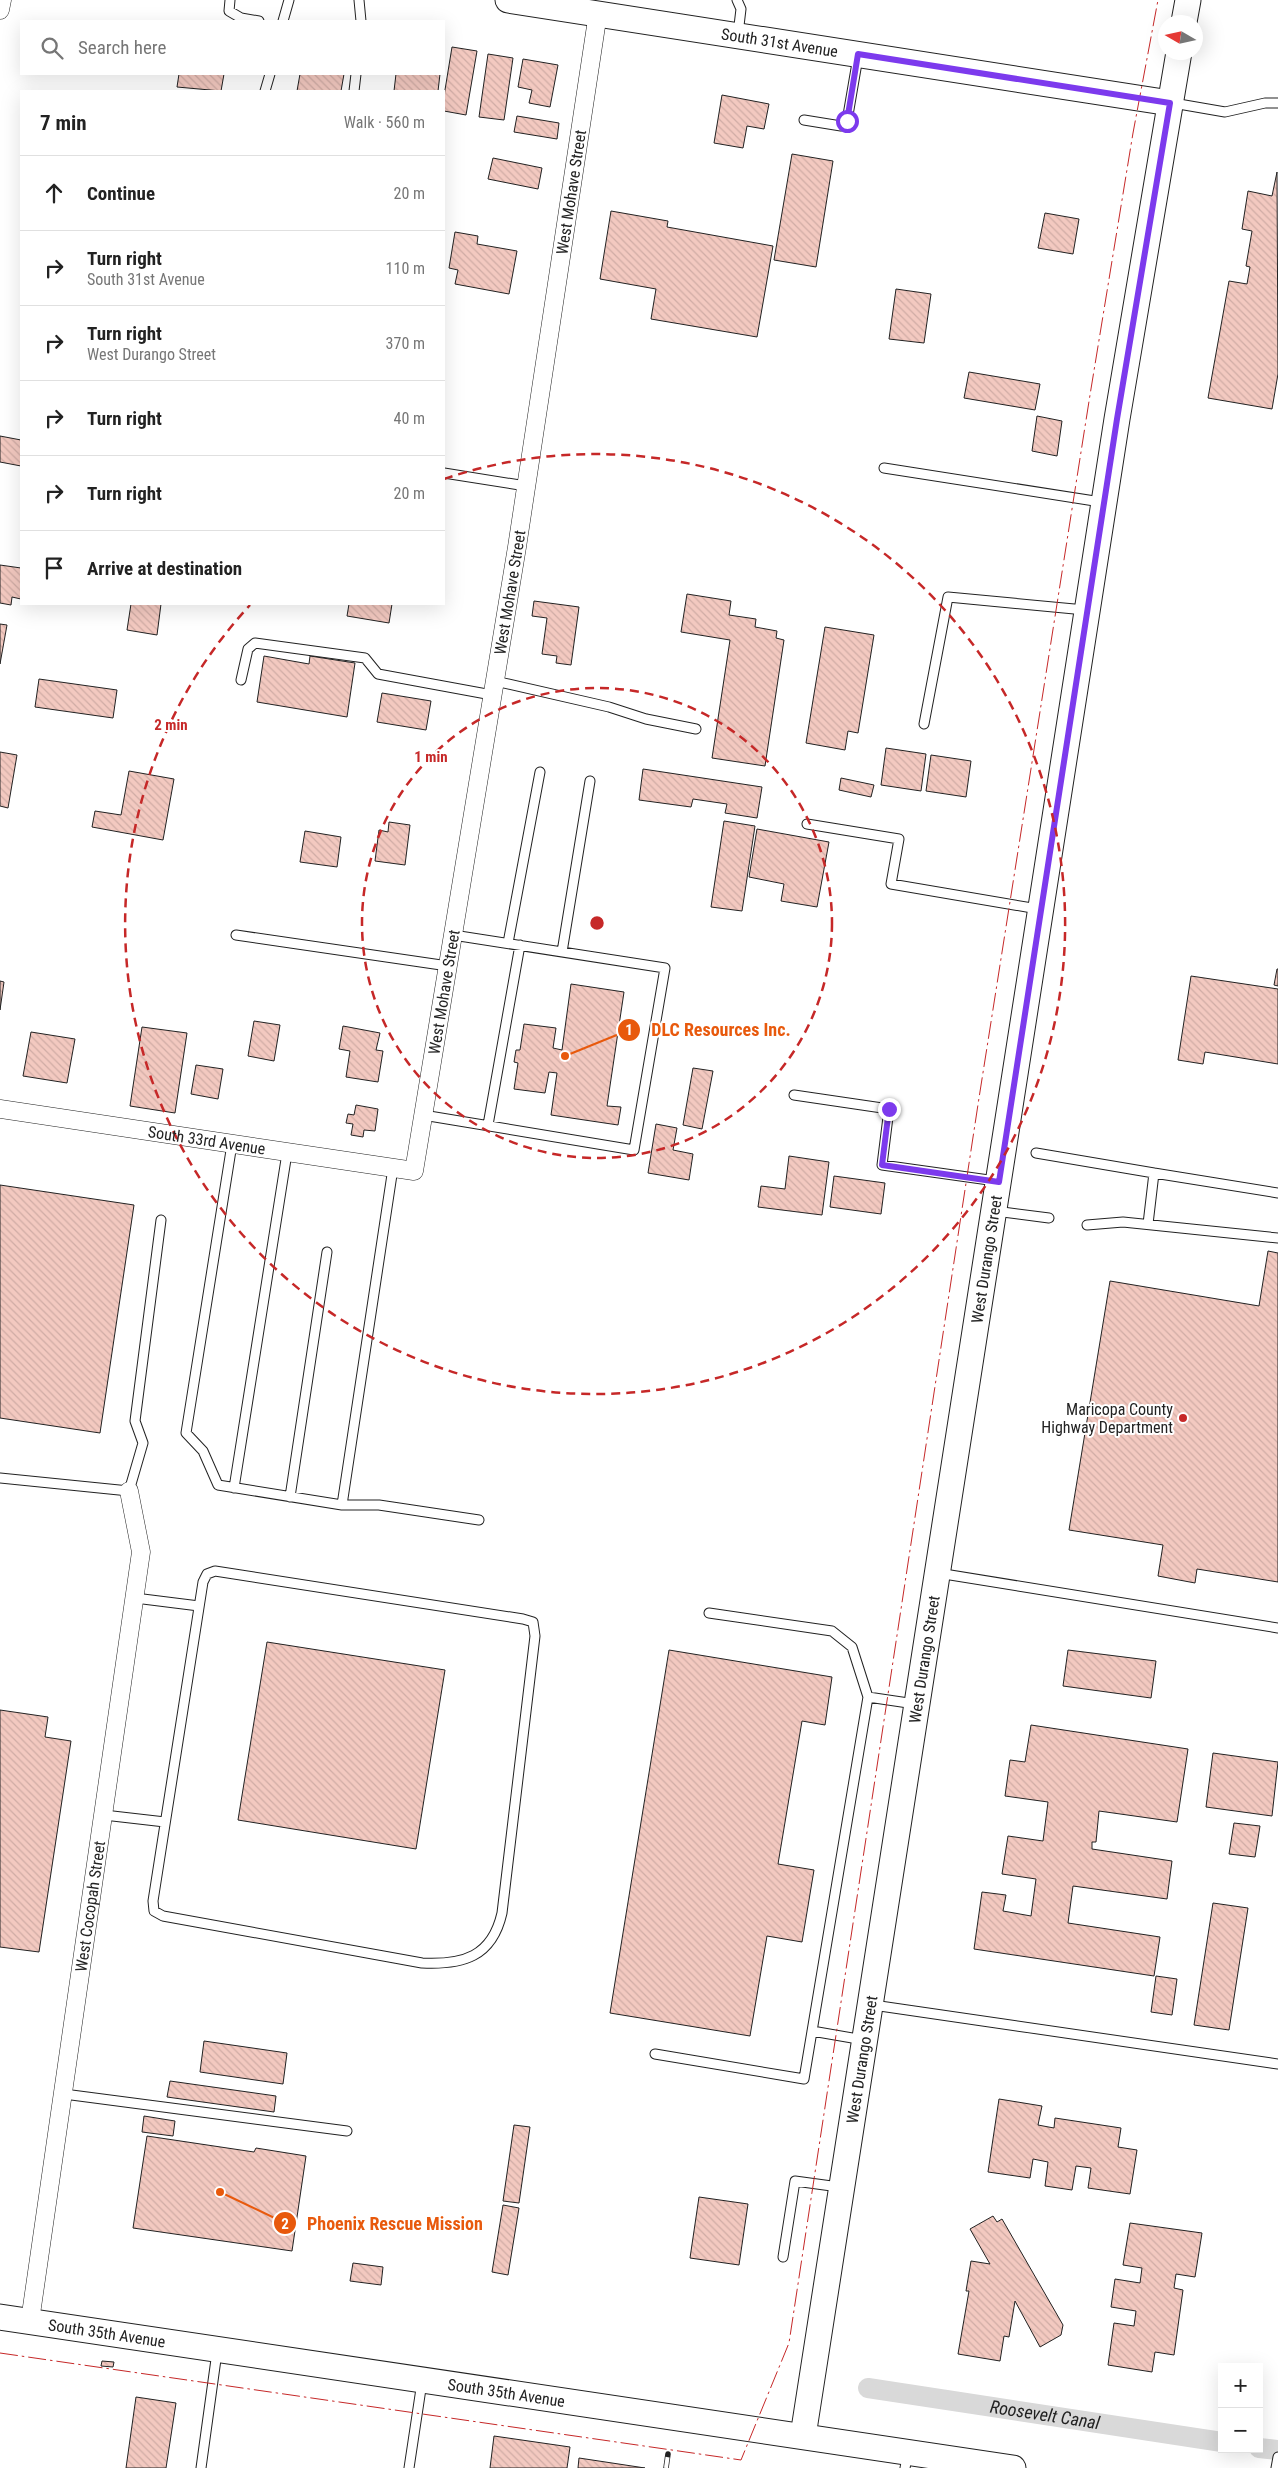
<!DOCTYPE html>
<html lang="en">
<head>
<meta charset="utf-8">
<style>
  :root { --surface:#fff; --page:#f6f6f6; --text:#222; --muted:#767676; --line:#e0e0e0 }
  body { margin:0; font-family:"Roboto Condensed",sans-serif; background:var(--page); color:var(--text) }
  .controls { position:absolute; right:15px; bottom:15px; display:grid; overflow:hidden; border-radius:0px; box-shadow:0 5px 20px #0002 }
  .controls button { width:45px; height:45px; display:grid; place-items:center; padding:0; border:0; border-bottom:1px solid var(--line); background:var(--surface); color:var(--text); font:25px sans-serif }
  .compass { position:absolute; left:1158px; top:15px; width:45px; height:45px; border-radius:50%; background:var(--surface); box-shadow:0 5px 20px #0002; rotate:279deg }
  .stop { position:absolute; width:15px; height:15px; margin:-11px; border:4px solid #7c3aed; border-radius:50%; background:#fff }
  .stop.end { background:#7c3aed; border-color:#fff; box-shadow:0 1px 5px #0008 }
  .list { margin:0; padding:0; list-style:none }
  h2 { display:flex; justify-content:space-between; align-items:center; height:65px; margin:0; padding:0 20px; font-size:21px }
  h2 small { font-size:16px; font-weight:400; color:var(--muted) }
  .list li { display:grid; grid-template-columns:32px 1fr auto; gap:15px; align-items:center; box-sizing:border-box; height:75px; padding:0 20px; border-top:1px solid var(--line) }
  .list b { display:block; font-size:19px; white-space:nowrap }
  .list p { margin:0; font-size:16px; white-space:nowrap; color:var(--muted) }
  .list em { font-size:16px; font-style:normal; color:var(--muted) }
  .icon { flex:none; width:28px; height:28px; fill:none; stroke:currentColor; stroke-width:2; stroke-linecap:round; stroke-linejoin:round }
  .map { position:relative; flex:none; width:1278px; height:2468px; overflow:hidden }
  .search { position:absolute; background:var(--surface); box-shadow:0 5px 20px #0002; left:20px; top:20px; width:425px; height:55px; display:flex; align-items:center; gap:12px; box-sizing:border-box; padding:0 18px; border-radius:0px; color:var(--muted); font-size:19px }
  .panel { position:absolute; background:var(--surface); box-shadow:0 5px 20px #0002; left:20px; top:90px; width:425px; height:515px; border-radius:0px }
  .map>svg:first-child { display:block }
  .lines { fill:none; stroke-linecap:round; stroke-linejoin:round }
  .canal { stroke:#d9d9d9; stroke-width:20 }
  .building { fill:url(#building-back-hatch); stroke:#222 }
  .lane-casing { stroke:#222; stroke-width:11 }
  .street-casing { stroke:#222; stroke-width:19 }
  .secondary-casing { stroke:#222; stroke-width:27 }
  .lane { stroke:#fff; stroke-width:9 }
  .street { stroke:#fff; stroke-width:18 }
  .secondary { stroke:#fff; stroke-width:25 }
  .rail-casing { stroke:#222; stroke-width:5.5 }
  .rail { stroke:#fff; stroke-width:4; stroke-dasharray:11; stroke-linecap:butt }
  .power { stroke:#c62828; stroke-width:1; stroke-dasharray:18 4 2.5 4; stroke-linecap:butt }
  .route { stroke:#7c3aed; stroke-width:6 }
  .ring { fill:none; stroke:#c62828; stroke-width:2.5; stroke-dasharray:9 6 }
  .poi-dot { fill:#c62828; stroke:#fff; stroke-width:2 }
  .labels { text-anchor:middle; stroke-width:4; stroke-linejoin:round; paint-order:stroke }
  .street-label { font-size:16px; fill:#222; stroke:#fff }
  .poi-label { font-size:16px; fill:#222; stroke:#fff; text-anchor:end }
  .water-label { font-size:18px; font-style:italic; fill:#222; stroke:#fff }
  .centre { fill:#c62828; stroke:#fff; stroke-width:2.5 }
  .ring-label { font-size:15px; text-anchor:middle; font-weight:bold; fill:#c62828; stroke:#fff; stroke-width:4; stroke-linejoin:round; paint-order:stroke }
  .leader { fill:none; stroke:#e8590c; stroke-width:2 }
  .callout-dot { fill:#e8590c; stroke:#fff; stroke-width:2 }
  .mark-label { font-size:15px; text-anchor:middle; font-weight:bold; fill:#fff }
  .callout-label { font-size:18px; text-anchor:middle; font-weight:bold; fill:#e8590c; stroke:#fff; stroke-width:4; stroke-linejoin:round; paint-order:stroke }
</style>
</head>
<body>
<div class="map">
<svg width="1278" height="2468" viewBox="0 0 1278 2468">
  <defs>
    <pattern id="building-back-hatch" width="6" height="6" patternUnits="userSpaceOnUse" patternTransform="scale(1.25)"><rect width="6" height="6" fill="#f3c9c0"/><path d="M-1 5l2 2M0 0l6 6M5-1l2 2" fill="none" stroke="#d0aca5"/></pattern>
  </defs>
  <rect width="100%" height="100%" fill="#fff"/>
  <g class="lines">
    <!-- canal -->
    <g class="canal">
      <path id="s1" d="M868,2388L1222,2442"/>
      <path d="M1259,2448L1278,2450"/>
    </g>
  </g>
  <!-- building -->
  <path class="building" d="M452,47L477,51L466,115L444,111V96Z
    M488,54L513,58L504,120L479,117Z
    M523,59L558,65L550,107L529,103L532,90L518,87Z
    M179,74H224L221,91L177,87Z
    M300,74H344L341,91H297Z
    M396,74H440L438,91H394Z
    M722,95L769,104L764,129L747,126L743,148L714,143Z
    M517,116L559,123L557,139L514,132Z
    M792,154L833,161L816,267L774,260Z
    M493,158L542,168L538,189L488,179Z
    M1277,172L1278,374L1272,409L1208,398L1229,281L1247,284L1250,267L1246,266L1252,231L1242,229L1248,191L1272,196Z
    M611,211L668,221L667,227L773,246L757,337L651,319L656,289L600,279Z
    M1045,213L1079,219L1073,254L1038,248Z
    M455,232L478,236L477,244L517,251L509,294L455,284L458,270L449,268Z
    M896,289L931,294L924,343L889,339Z
    M969,372L1040,384L1035,410L964,398Z
    M1037,416L1062,421L1057,456L1032,451Z
    M0,436L21,440V466L0,462Z
    M0,565L21,568V599L12,597L11,605L0,603Z
    M687,594L731,601L729,615L756,619L755,627L777,631L776,638L784,640L765,766L712,758L730,640L681,632Z
    M534,601L579,607L571,665L556,663L557,656L542,654L547,618L532,616Z
    M131,604H161L157,635L127,630Z
    M349,604H392L389,623L347,616Z
    M0,624L7,625L0,664Z
    M825,627L874,635L858,733L848,731L845,750L806,743Z
    M264,656L309,664L310,656L355,663L347,717L257,702Z
    M39,679L117,690L113,718L35,707Z
    M382,693L431,701L426,730L377,722Z
    M886,748L926,754L921,791L881,785Z
    M0,752L17,755L8,808L0,806Z
    M931,755L971,761L966,797L926,791Z
    M643,769L762,787L757,818L725,813L727,804L693,799L691,807L639,800Z
    M129,771L174,779L163,840L92,827L95,811L121,815Z
    M841,778L874,785L871,797L839,790Z
    M724,821L755,826L742,911L711,907Z
    M389,822L410,825L405,865L375,861L379,830L388,832Z
    M757,829L829,842L817,907L781,901L784,884L749,877Z
    M305,831L341,837L337,867L300,862Z
    M1277,969H1278V986L1274,985Z
    M1191,976L1278,989V1064L1205,1052L1203,1064L1178,1060Z
    M0,981L4,982L0,1010Z
    M571,984L624,992L607,1106L621,1107L618,1125L551,1115L557,1073L549,1072L545,1093L514,1089L518,1063L514,1062L516,1050H520L524,1024L556,1028L553,1048L562,1050Z
    M254,1021L280,1025L274,1061L248,1056Z
    M343,1026L380,1033L376,1050L383,1051L378,1082L346,1077L350,1051L339,1049Z
    M142,1027L187,1033L175,1113L130,1106Z
    M31,1032L75,1039L67,1083L23,1076Z
    M196,1065L223,1069L218,1099L191,1094Z
    M693,1068L713,1071L702,1129L683,1125Z
    M356,1105L378,1109L375,1131L364,1130L363,1137L351,1135L353,1124L346,1123L348,1114L354,1115Z
    M656,1124L677,1128L673,1150L693,1154L689,1180L648,1173Z
    M789,1156L829,1162L822,1215L758,1207L761,1186L785,1189Z
    M834,1176L885,1183L881,1214L830,1207Z
    M0,1185L134,1205L100,1433L0,1418Z
    M1268,1251L1278,1253V1582L1197,1569L1195,1583L1158,1576L1163,1545L1069,1530L1110,1281L1259,1306Z
    M267,1642L445,1670L416,1849L238,1820Z
    M669,1650L832,1677L825,1725L802,1721L778,1864L814,1870L802,1942L767,1936L750,2036L610,2013Z
    M1068,1650L1156,1661L1151,1698L1063,1686Z
    M0,1710L48,1717L45,1737L71,1741L39,1952L0,1947Z
    M1031,1725L1188,1749L1177,1822L1099,1811L1096,1842H1092V1849L1172,1861L1167,1899L1073,1886L1068,1923L1160,1937L1154,1976L974,1949L982,1892L1006,1895L1003,1911L1031,1916L1036,1879L1002,1874L1008,1836L1043,1841L1048,1802L1005,1796L1010,1760L1025,1762Z
    M1213,1753L1278,1762L1272,1816L1206,1807Z
    M1234,1823L1260,1826L1255,1857L1229,1854Z
    M1213,1903L1248,1908L1229,2030L1194,2025Z
    M1156,1976L1177,1979L1172,2015L1151,2012Z
    M204,2041L287,2053L283,2084L200,2072Z
    M170,2081L276,2096L274,2112L167,2097Z
    M999,2099L1042,2106L1038,2125L1054,2128L1055,2118L1121,2128L1118,2147L1137,2150L1130,2194L1088,2188L1091,2168L1076,2166L1072,2190L1045,2186L1048,2162L1033,2159L1030,2178L988,2172Z
    M144,2116L175,2121L173,2136L142,2132Z
    M514,2125L530,2127L519,2203L503,2201Z
    M147,2136L254,2152L256,2148L306,2156L292,2251L133,2228Z
    M699,2197L748,2204L739,2265L690,2258Z
    M503,2205L519,2208L508,2275L492,2272Z
    M993,2216L997,2222L1002,2219L1063,2325L1061,2335L1040,2347L1015,2301L1009,2337L1004,2336L1000,2361L958,2354L969,2291H966L971,2261L990,2264L970,2229Z
    M1130,2223L1202,2233L1195,2277L1176,2274L1174,2288L1183,2290L1174,2355L1155,2352L1152,2372L1108,2365L1114,2323L1134,2326L1136,2311L1111,2307L1115,2279L1140,2283L1142,2268L1123,2265Z
    M353,2263L383,2267L381,2285L350,2281Z
    M102,2361L114,2362L113,2367L101,2366Z
    M136,2397L176,2403L166,2468H126Z
    M494,2436L570,2447L567,2468H490Z
    M579,2458L645,2468H578Z"/>
  <g class="lines">
    <!-- lane casing -->
    <g class="lane-casing">
      <path id="lane" d="M230,0L229,11L241,18L259,21
        M359,0L361,21
        M737,0L741,9L738,34
        M283,21L289,0
        M265,91L270,74
        M354,91L356,74
        M1173,103L1225,112L1265,103H1278
        M804,120L841,126L847,121L858,57
        M884,468L1101,502
        M444,473L526,486
        M241,680L248,649L255,643L365,658L378,674L492,695
        M495,681L609,707L646,719L696,729
        M924,724L948,597L1085,610
        M807,824L899,839L891,884L1038,909
        M236,935L448,966
        M508,943L540,772
        M562,952L590,781
        M794,1095L889,1109L882,1165L996,1181
        M423,1115L634,1150L665,968L453,935
        M488,1125L520,945
        M232,1144L186,1433L203,1451L218,1485L342,1505L393,1168
        M1036,1153L1154,1173
        M995,1211L1049,1218
        M1148,1224L1154,1173L1278,1193
        M1087,1225L1123,1222L1278,1238
        M0,1478L129,1491L143,1443L135,1421L161,1220
        M234,1488L287,1153
        M290,1497L327,1252
        M342,1505H379L479,1520
        M215,1571L523,1619L533,1622L535,1636L502,1913C492,1957 463,1965 422,1963L163,1916L154,1911L153,1901L203,1582L207,1574Z
        M938,1573L1278,1628
        M135,1598L199,1606
        M868,1697L915,1704
        M104,1815L165,1822
        M873,2005L1278,2064
        M812,2031L864,2040
        M655,2054L804,2079L868,1697L852,1647L832,1631L709,1613
        M64,2094L347,2131
        M783,2257L795,2181L839,2187
        M201,2468L217,2352
        M409,2468L422,2382
        M905,2468L908,2453
        M1276,2468L1278,2457"/>
    </g>
    <!-- street casing -->
    <g class="street-casing">
      <g id="street">
        <path d="M0,10L2,0"/>
        <path id="s2" d="M0,1109L414,1171L517,547L598,13"/>
        <path id="s3" d="M30,2321L141,1552L129,1491"/>
      </g>
    </g>
    <!-- secondary casing -->
    <g class="secondary-casing">
      <g id="secondary">
        <path id="s4" d="M508,0L1170,103"/>
        <path d="M1184,22L1188,0"/>
        <path id="s5" d="M0,2317L1013,2468"/>
        <path id="s6" d="M803,2436L1117,419L1179,52"/>
      </g>
    </g>
    <!-- lane -->
    <use href="#lane" class="lane"/>
    <!-- street -->
    <use href="#street" class="street"/>
    <!-- secondary -->
    <use href="#secondary" class="secondary"/>
    <!-- rail casing -->
    <g class="rail-casing">
      <path id="rail" d="M666,2468L668,2454"/>
    </g>
    <!-- rail -->
    <use href="#rail" class="rail"/>
    <!-- power -->
    <path class="power" d="M0,2353L741,2460L789,2343L979,1098L1090,395L1133,133L1158,0"/>
  </g>
  <g class="lines">
    <!-- route -->
    <path class="route" d="M847,121L858,54L1170,103L1117,419L999,1182L882,1165L889,1109"/>
  </g>
  <!-- distance rings -->
  <g class="ring">
    <circle cx="597" cy="923" r="235"/>
    <path d="M444 479A470 470 0 1 1 250 605"/>
  </g>
  <!-- markers -->
  <circle class="poi-dot" cx="1183" cy="1418" r="5"/>
  <g class="labels">
    <!-- street labels -->
    <g class="street-label">
      <text dy="6" stroke="none"><textPath href="#s4" startOffset="275">South 31st Avenue</textPath></text>
      <text dy="6" stroke="none"><textPath href="#s2" startOffset="1410">West Mohave Street</textPath></text>
      <text dy="6" stroke="none"><textPath href="#s2" startOffset="1005">West Mohave Street</textPath></text>
      <text dy="6" stroke="none"><textPath href="#s2" startOffset="600">West Mohave Street</textPath></text>
      <text dy="6" stroke="none"><textPath href="#s2" startOffset="209">South 33rd Avenue</textPath></text>
      <text dy="6" stroke="none"><textPath href="#s6" startOffset="1191">West Durango Street</textPath></text>
      <text dy="6" stroke="none"><textPath href="#s6" startOffset="786">West Durango Street</textPath></text>
      <text dy="6" stroke="none"><textPath href="#s3" startOffset="419">West Cocopah Street</textPath></text>
      <text dy="6" stroke="none"><textPath href="#s6" startOffset="381">West Durango Street</textPath></text>
      <text dy="6" stroke="none"><textPath href="#s5" startOffset="108">South 35th Avenue</textPath></text>
      <text dy="6" stroke="none"><textPath href="#s5" startOffset="512">South 35th Avenue</textPath></text>
    </g>
    <!-- poi labels -->
    <g class="poi-label">
      <text x="1173" y="1415">Maricopa County<tspan x="1173" dy="18">Highway Department</tspan></text>
    </g>
    <!-- water labels -->
    <g class="water-label">
      <text dy="6" stroke="none"><textPath href="#s1" startOffset="179">Roosevelt Canal</textPath></text>
    </g>
  </g>
  <circle cx="597" cy="923" r="8" class="centre"/>
  <g class="ring-label">
    <text x="171" y="730">2 min</text>
    <text x="431" y="762">1 min</text>
  </g>
  <!-- callouts -->
  <path class="leader" d="M565 1056L629 1030M220 2192L285 2223"/>
  <g class="callout-dot">
    <circle cx="565" cy="1056" r="5"/>
    <circle cx="220" cy="2192" r="5"/>
    <circle cx="629" cy="1030" r="12"/>
    <circle cx="285" cy="2223" r="12"/>
  </g>
  <g class="mark-label">
    <text x="629" y="1035">1</text>
    <text x="285" y="2229">2</text>
  </g>
  <g class="callout-label">
    <text x="721" y="1036">DLC Resources Inc.</text>
    <text x="395" y="2230">Phoenix Rescue Mission</text>
  </g>
</svg>
<div class="controls">
<button>+</button>
<button>−</button>
</div>
<svg class="compass" viewBox="-18 -18 36 36"><path d="M0-13l5 13h-10z" fill="#e53935"/><path d="M0 13l5-13h-10z" fill="#767676"/></svg>
<div class="stop" style="left:847px;top:121px"></div>
<div class="stop end" style="left:889px;top:1109px"></div>
<div class="search"><svg class="icon" aria-label="search" viewBox="0 0 24 24"><circle cx="10" cy="10" r="6"/><path d="M15 15l6 6"/></svg>Search here</div>
<section class="panel">
<h2>7 min<small>Walk · 560 m</small></h2>
<ul class="list">
<li><svg class="icon" aria-label="ahead" viewBox="0 0 24 24"><path d="M12 20V5M6 11l6-6 6 6"/></svg><div><b>Continue</b></div><em>20 m</em></li>
<li><svg class="icon" aria-label="right" viewBox="0 0 24 24"><path d="M7 20v-9h11M14 6l5 5-5 5"/></svg><div><b>Turn right</b><p>South 31st Avenue</p></div><em>110 m</em></li>
<li><svg class="icon" aria-label="right" viewBox="0 0 24 24"><path d="M7 20v-9h11M14 6l5 5-5 5"/></svg><div><b>Turn right</b><p>West Durango Street</p></div><em>370 m</em></li>
<li><svg class="icon" aria-label="right" viewBox="0 0 24 24"><path d="M7 20v-9h11M14 6l5 5-5 5"/></svg><div><b>Turn right</b></div><em>40 m</em></li>
<li><svg class="icon" aria-label="right" viewBox="0 0 24 24"><path d="M7 20v-9h11M14 6l5 5-5 5"/></svg><div><b>Turn right</b></div><em>20 m</em></li>
<li><svg class="icon" aria-label="arrive" viewBox="0 0 24 24"><path d="M6 21V4h12l-3 4 3 4H6"/></svg><div><b>Arrive at destination</b></div></li>
</ul>
</section>
</div>
</body>
</html>
